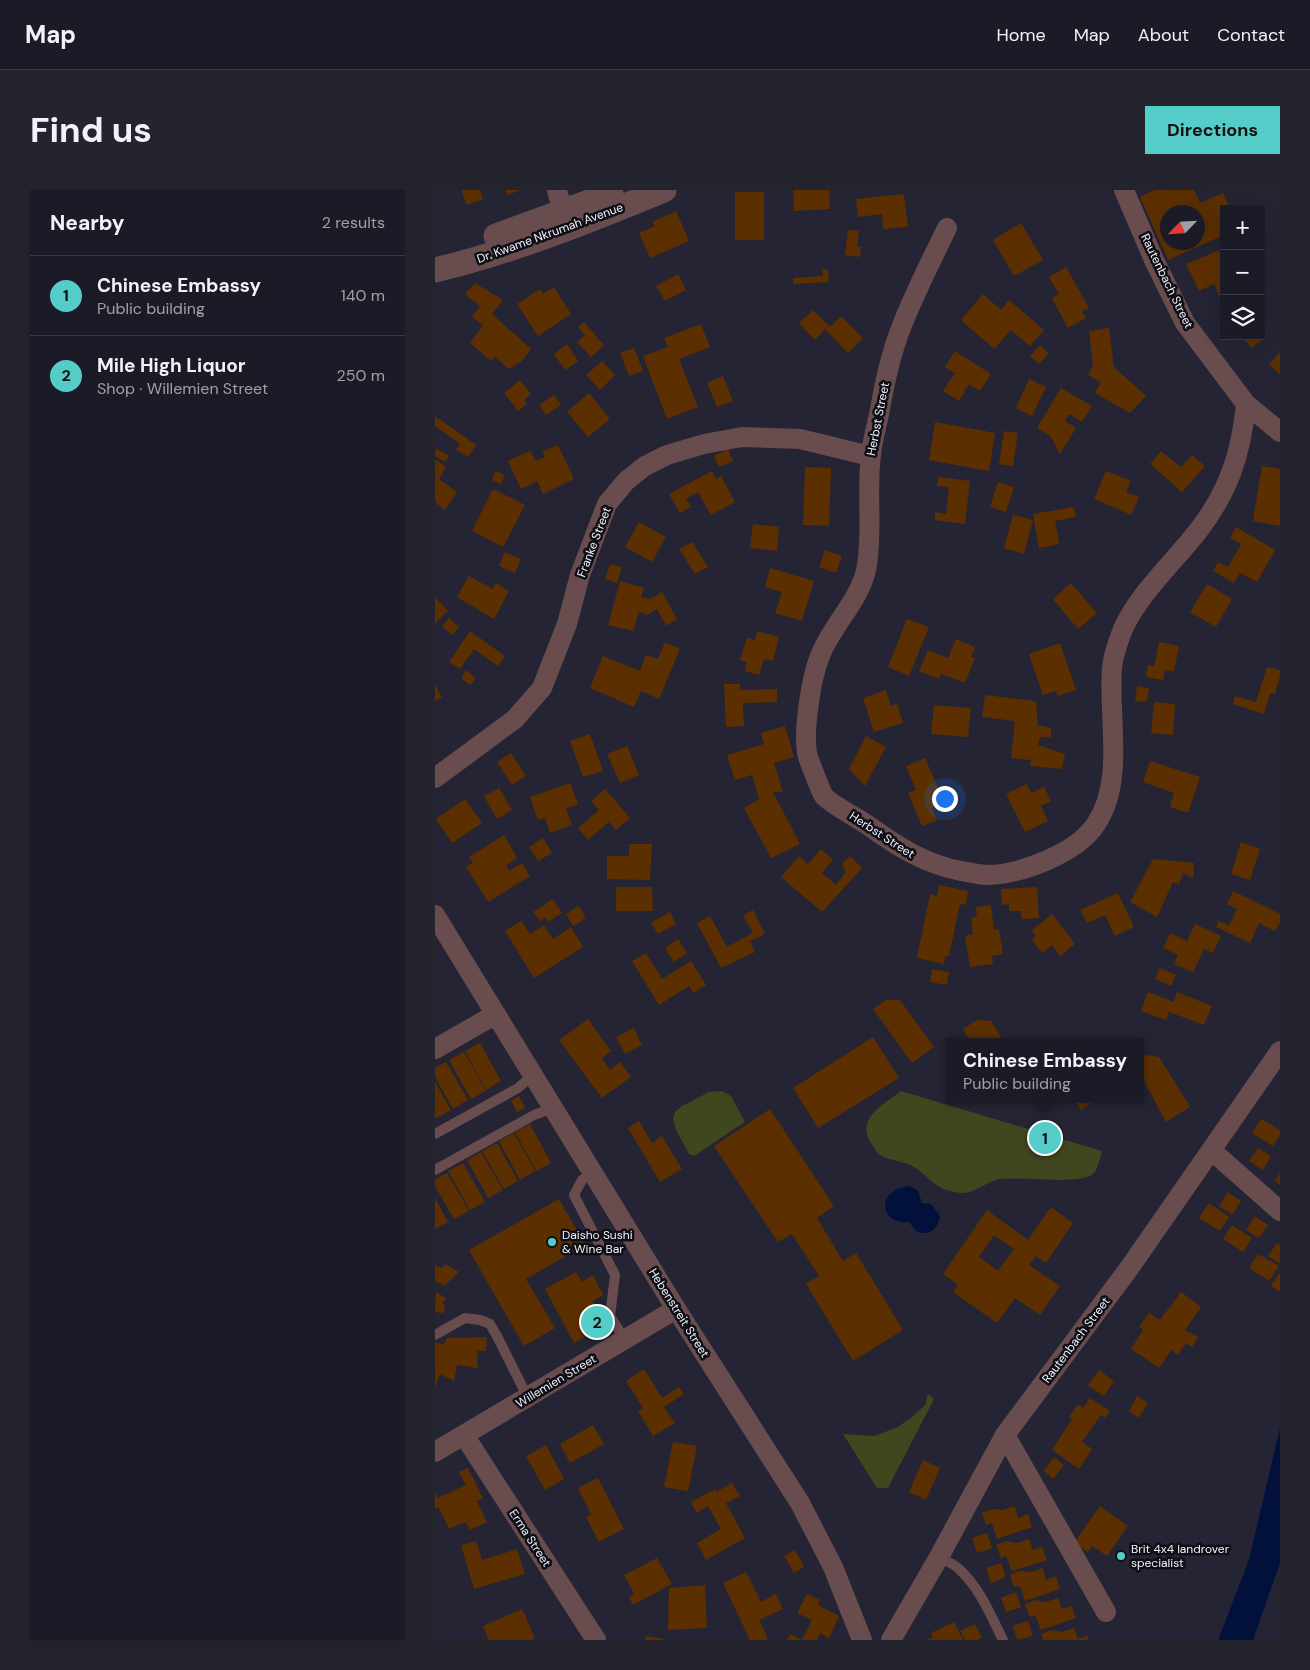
<!DOCTYPE html>
<html lang="en">
<head>
<meta charset="utf-8">
<style>
  :root { --surface:#1b1b27; --page:#24242f; --text:#f1f3f6; --muted:#a0a1a7; --line:#393944; --accent:#54cdc8 }
  body { margin:0; font-family:"DM Sans",sans-serif; background:var(--page); color:var(--text) }
  .controls { position:absolute; right:15px; top:15px; display:grid; overflow:hidden; border-radius:0px; box-shadow:0 5px 20px #0002 }
  .controls button { width:45px; height:45px; display:grid; place-items:center; padding:0; border:0; border-bottom:1px solid var(--line); background:var(--surface); color:var(--text); font:25px sans-serif }
  .compass { position:absolute; left:725px; top:15px; width:45px; height:45px; border-radius:50%; background:var(--surface); box-shadow:0 5px 20px #0002; rotate:245deg }
  .you { position:absolute; left:509px; top:608px; width:18px; height:18px; margin:-12px; border:4px solid #fff; border-radius:50%; background:#1a73e8; box-shadow:0 0 0 8px #1a73e833 }
  .badge { display:grid; place-items:center; width:32px; height:32px; border-radius:50%; background:var(--accent); color:#111; font-size:16px; font-weight:700 }
  .pin { position:absolute; translate:-50% -50%; border:2px solid #fff; box-shadow:0 1px 5px #0006 }
  .popup { position:absolute; left:511px; top:848px; width:198px; height:65px; box-sizing:border-box; display:grid; place-content:center; border-radius:0px; background:var(--surface); filter:drop-shadow(0 1px 4px #0005); font-size:16px; white-space:nowrap; color:var(--muted) }
  .popup b { font-size:19px; color:var(--text) }
  .popup::after { content:''; position:absolute; left:50%; top:100%; margin-left:-10px; border:10px solid transparent; border-top-color:var(--surface) }
  .list { margin:0; padding:0; list-style:none }
  h2 { display:flex; justify-content:space-between; align-items:center; height:65px; margin:0; padding:0 20px; font-size:21px }
  h2 small { font-size:16px; font-weight:400; color:var(--muted) }
  .list li { display:grid; grid-template-columns:32px 1fr auto; gap:15px; align-items:center; box-sizing:border-box; height:80px; padding:0 20px; border-top:1px solid var(--line) }
  .list b { display:block; font-size:19px; white-space:nowrap }
  .list p { margin:0; font-size:16px; white-space:nowrap; color:var(--muted) }
  .list em { font-size:16px; font-style:normal; color:var(--muted) }
  .icon { flex:none; width:28px; height:28px; fill:none; stroke:currentColor; stroke-width:2; stroke-linecap:round; stroke-linejoin:round }
  .map { position:relative; flex:none; width:845px; height:1450px; overflow:hidden; border-radius:0px }
  header { display:flex; align-items:center; gap:30px; box-sizing:border-box; height:70px; padding:0 25px; background:var(--surface); border-bottom:1px solid var(--line) }
  header strong { font-size:24px }
  nav { display:flex; gap:28px; margin-inline-start:auto; font-size:18px }
  .intro { display:flex; align-items:center; justify-content:space-between; box-sizing:border-box; height:120px; padding:0 30px }
  h1 { margin:0; font-size:35px }
  .button { padding:12px 22px; border-radius:0px; background:var(--accent); color:#111; font-size:18px; font-weight:700 }
  main { display:flex; gap:30px; padding:0 30px }
  aside { flex:1; background:var(--surface); border-radius:0px; box-shadow:0 5px 20px #0002 }
  .map>svg:first-child { display:block }
  .green { fill:#40461d }
  .water { fill:#01113b }
  .building { fill:#5c2f01; fill-rule:evenodd }
  .lines { fill:none; stroke-linecap:round; stroke-linejoin:round }
  .service { stroke:#684c4e; stroke-width:10 }
  .minor { stroke:#684c4e; stroke-width:20 }
  .tertiary { stroke:#684c4e; stroke-width:25 }
  .poi-dot { fill:#54cdc8; stroke:#0e0e15; stroke-width:2 }
  .labels { text-anchor:middle; stroke-width:5; stroke-linejoin:round; paint-order:stroke }
  .street-label { font-size:12px; fill:#f1f2fd; stroke:#0e0e15 }
  .poi-label { font-size:12px; fill:#f1f2fd; stroke:#0e0e15; text-anchor:start }
</style>
</head>
<body>
<header>
<strong>Map</strong>
<nav><a>Home</a><a>Map</a><a>About</a><a>Contact</a></nav>
</header>
<div class="intro"><h1>Find us</h1><a class="button">Directions</a></div>
<main>
<aside>
<h2>Nearby<small>2 results</small></h2>
<ul class="list">
<li><span class="badge">1</span><div><b>Chinese Embassy</b><p>Public building</p></div><em>140 m</em></li>
<li><span class="badge">2</span><div><b>Mile High Liquor</b><p>Shop · Willemien Street</p></div><em>250 m</em></li>
</ul>
</aside>
<div class="map">
<svg width="845" height="1450" viewBox="0 0 845 1450">
  <rect width="100%" height="100%" fill="#242434"/>
  <!-- green -->
  <path class="green" d="M287,901L296,906L310,932L259,966L254,964L241,940L238,929L240,922L247,916L274,902Z
    M466,901L667,961C665,968 663,978 659,983C647,996 586,986 565,989C552,991 540,1004 526,1003C496,999 499,989 477,976C468,971 452,970 445,965C441,962 438,956 436,953C420,929 449,914 466,901Z
    M493,1204L499,1209L453,1298H442L408,1244L439,1246L461,1238L476,1228L490,1215Z"/>
  <!-- water -->
  <path class="water" d="M475,996L483,1001L487,1013L496,1014L505,1026C503,1039 495,1046 482,1042L474,1032C443,1035 441,999 475,996Z
    M845,1238V1373L818,1450H783L814,1370Z"/>
  <!-- building -->
  <path class="building" d="M26,0H45L48,9L32,15Z
    M70,0H86L72,5Z
    M358,0H394L395,19L359,21Z
    M720,0H759L765,13L788,3L795,19H789V45L733,70L705,7ZM732,22H762V52H732Z
    M300,2H329V50H300Z
    M469,4L473,37L448,39L447,24L423,27L421,9Z
    M241,21L254,51L215,68L204,43L220,36L217,32Z
    M586,33L608,70L579,86L558,50Z
    M413,40L424,41L422,57H426L425,67L410,65Z
    M789,58V117L779,94L764,101L751,74Z
    M631,77L654,118L647,121L651,128L633,138L617,108L624,104L614,87Z
    M387,79H393L394,92L358,94V88L388,86Z
    M243,84L251,100L230,111L221,96Z
    M40,93L68,110L57,124L96,159L87,171L74,179L60,167L56,171L35,153L48,135L37,127L45,116L30,104Z
    M119,97L136,124L103,146L82,114L105,99L108,104Z
    M548,104L566,120L574,110L609,140L595,156L576,140L559,159L526,130Z
    M378,120L395,137L406,126L428,148L413,163L390,139L380,150L364,133Z
    M149,132L169,155L156,167L142,152L150,145L143,137Z
    M266,134L275,157L244,169L263,217L232,229L208,166L233,157L229,148Z
    M674,138L679,177L711,206L695,223L660,203L666,192L653,185L658,175L654,141Z
    M826,141L831,146L817,158L806,146H826Z
    M132,154L143,171L130,180L119,164Z
    M605,155L614,163L604,174L595,166Z
    M199,158L208,181L194,186L185,163Z
    M520,161L556,184L545,201L534,194L524,211L508,201L520,183L510,177Z
    M845,162V184L834,175Z
    M167,171L180,185L165,200L151,185Z
    M288,186L298,211L282,217L272,193Z
    M594,189L611,197L597,226L581,218Z
    M85,190L96,204L89,210L92,214L83,221L69,203Z
    M626,198L657,216L647,232L634,224L630,231L641,238L625,264L616,247L602,238Z
    M154,203L175,229L153,247L132,222Z
    M119,205L126,215L111,225L104,215Z
    M0,226L41,255L33,267L21,260L25,254L0,236Z
    M500,232L560,243L554,281L494,270Z
    M569,241L583,243L578,276L564,274Z
    M123,255L139,289L108,304L102,291L86,299L73,271L95,261L101,271L110,267L107,262Z
    M1,258L14,266L10,272L0,266Z
    M293,259L298,271L284,277L279,266Z
    M726,261L746,277L757,265L770,276L747,302L715,274Z
    M0,269L11,277L4,289L22,302L10,320L0,312Z
    M827,276L845,279V336L818,331Z
    M370,277L396,278L394,336L368,335Z
    M60,281L70,285L66,294L57,290Z
    M277,281L281,289L286,286L300,312L276,325L263,302L251,309L256,317L245,323L234,304Z
    M671,281L696,291L691,302L704,307L696,325L659,309Z
    M503,287L535,291L530,334L500,330V322L511,324L514,297L502,296Z
    M563,292L579,297L571,322L555,317Z
    M58,299L90,315L68,357L37,341Z
    M639,317L641,327L620,331L624,354L604,358L598,324Z
    M578,325L598,330L589,364L569,358Z
    M204,332L231,347L217,372L190,357Z
    M318,334L344,337L342,361L315,358Z
    M801,337L840,360L822,392L805,383L799,393L778,381L783,372L793,377L806,354L795,348Z
    M257,352L273,377L260,384L244,359Z
    M390,360L407,366L401,383L384,377Z
    M70,362L86,369L80,383L64,376Z
    M175,374L187,377L182,393L170,389Z
    M335,378L379,391L367,431L340,423L347,402L330,397Z
    M34,386L57,399L61,393L74,401L59,429L22,407Z
    M185,391L209,398L206,407L215,409L227,402L242,429L231,436L222,419L212,425L204,422L198,441L173,435Z
    M636,393L662,423L643,439L618,409Z
    M772,394L797,409L781,437L755,422Z
    M0,407L13,421L0,433Z
    M14,428L24,437L17,445L7,436Z
    M472,429L494,437L474,486L453,477Z
    M35,441L70,466L63,476L39,459L25,479L14,472Z
    M322,441L344,447L338,471L329,469L324,485L310,481L312,472L305,470L312,448L320,450Z
    M521,449L540,457L536,467L540,468L530,493L506,484L504,489L484,481L493,460L513,468Z
    M230,452L245,459L224,509L206,501L199,517L155,498L168,466L205,481L211,465L223,469Z
    M724,452L744,456L739,481L730,480L728,490L711,487L713,475L719,476Z
    M625,453L641,500L623,506L621,501L608,505L594,464Z
    M832,477L845,480V486L840,504L835,503L829,524L798,514L800,506L821,512Z
    M31,480L41,488L35,495L26,488Z
    M289,494H305V500L342,499V512L308,513L309,536L291,537Z
    M0,495L7,507L0,511Z
    M702,496L714,498L712,511L700,512Z
    M451,500L456,516L462,514L468,533L439,542L428,508Z
    M550,505L601,511L603,535L616,538V547H605L603,555L630,564L627,579L595,576L596,570L576,568L580,531L547,527Z
    M719,512L740,514L738,545L716,543Z
    M499,515L536,518L533,547L496,544Z
    M350,536L359,567L339,573L348,602H338L365,654L336,668L309,618L324,609L317,585L300,590L292,565L329,554L326,543Z
    M155,544L168,581L148,587L135,551Z
    M431,546L451,557L430,596L414,579Z
    M192,556L204,585L185,593L172,564Z
    M76,563L91,586L77,595L62,572Z
    M490,568L510,614L497,619L502,630L487,636L473,603L481,600L471,576Z
    M715,571L765,587L753,623L735,617L739,603L708,592Z
    M135,593L143,614L131,619L137,635L115,643L110,628L103,630L95,607Z
    M592,594L596,603L609,597L616,611L606,616L613,631L590,642L571,604Z
    M64,598L77,620L62,629L49,606Z
    M170,599L195,628L181,640L174,632L153,650L143,638L164,620L156,611Z
    M30,609L47,633L17,653L1,629Z
    M69,645L82,668L71,675L74,681L87,673L95,686L53,712L31,677L38,673L34,667Z
    M108,648L117,663L103,671L94,657Z
    M806,652L825,659L815,690L796,684Z
    M194,654H217L215,690L172,689V666H194Z
    M386,659L398,670L387,683L401,695L411,682L407,674L415,666L427,678L387,722L346,687L364,666L373,674Z
    M718,669L759,673L758,688L748,683L744,694L738,692L722,727L695,712Z
    M504,695L533,701L531,715L525,714L514,766H510L509,774L482,768L495,704L502,706Z
    M181,697H217L218,721H181Z
    M602,697L604,728L587,729L586,721H574V714L567,715L566,699Z
    M798,701L845,724V732L840,741L824,733L815,753L781,737L784,731L794,736L802,719L792,714Z
    M683,703L699,737L680,746L670,725L652,733L645,720Z
    M118,709L127,723L113,732L110,728L105,731L98,722Z
    M556,715L559,740L564,739L568,764L557,766L558,774L535,777L530,746L538,744L536,728L542,726L541,717Z
    M144,716L151,728L138,736L131,724Z
    M318,720L330,744L315,751L320,762L286,778L262,733L275,726L292,757L318,743L308,725Z
    M235,722L241,734L223,744L216,733Z
    M617,724L640,754L625,766L617,755L607,763L597,750L601,746L597,740Z
    M86,731L95,744L109,735L118,749L136,737L148,757L99,788L70,741Z
    M760,734L786,746L778,763L769,759L758,782L739,774L743,765L728,758L735,743L752,751Z
    M243,749L252,763L239,772L230,758Z
    M211,763L227,789L256,771L271,795L258,803L254,796L224,815L197,771Z
    M725,778L741,785L736,796L720,789Z
    M497,779L514,782L512,795L495,792Z
    M713,802L739,812L742,802L777,816L769,835L734,822L731,830L706,821Z
    M451,810H465L499,857L477,873L438,819Z
    M153,829L176,861L167,868L175,880L185,872L196,887L167,908L124,850Z
    M542,830L556,831L569,852H536L528,839Z
    M199,838L207,855L190,864L181,847Z
    M438,847L464,888L383,938L358,898Z
    M45,853L66,891L51,900L30,861Z
    M29,862L51,901L36,909L14,870Z
    M710,865L724,867L755,917L731,932L709,891L705,893V868Z
    M11,872L33,910L18,919L0,887V878Z
    M0,892L16,920L1,928L0,927Z
    M84,906L90,918L82,922L76,911Z
    M639,909H662L646,920Z
    M335,919L399,1016L382,1028L408,1071L421,1063L468,1140L418,1171L371,1094L384,1086L357,1044L343,1052L279,956Z
    M826,929L845,940V945L838,956L817,943Z
    M204,931L217,953L227,946L247,979L225,992L193,938Z
    M95,934L116,973L101,981L80,942Z
    M79,943L100,981L85,990L64,951Z
    M62,953L83,991L69,999L47,961Z
    M823,958L836,966L828,980L814,971Z
    M46,962L68,1000L53,1008L32,970Z
    M28,973L50,1012L35,1020L13,981Z
    M12,983L34,1021L19,1029L0,996V989Z
    M845,983V995L840,991Z
    M793,1002L806,1011L797,1025L784,1016Z
    M0,1008L13,1032L0,1039Z
    M124,1009L150,1055L91,1089L120,1138L89,1156L34,1060Z
    M774,1013L794,1027L785,1041L764,1028Z
    M616,1017L638,1033L611,1073L601,1066L594,1075L625,1096L605,1125L580,1108L562,1133L518,1102L523,1095L508,1084L552,1020L593,1050ZM559,1045L579,1059L563,1081L544,1067Z
    M820,1026L833,1035L824,1048L811,1040Z
    M797,1035L817,1048L808,1062L788,1049Z
    M842,1053L845,1055V1074L833,1066Z
    M823,1064L844,1076L834,1091L814,1078Z
    M10,1074L24,1082L9,1096L0,1090V1075L7,1078Z
    M141,1082L147,1092L158,1085L168,1105L158,1111L171,1135L139,1153L110,1099Z
    M845,1082V1102L836,1096Z
    M1,1102L11,1108L7,1113L10,1115L9,1123L0,1122Z
    M746,1102L766,1117L750,1140L763,1147L757,1157L751,1153L743,1165L736,1160L724,1178L696,1159L708,1140L704,1137L714,1123L725,1130Z
    M52,1147L51,1161H42L43,1178L22,1175L19,1191L5,1184L0,1198V1152L8,1155L12,1148Z
    M209,1179L227,1208L244,1197L249,1204L229,1217L240,1233L218,1246L203,1221L208,1218L191,1191Z
    M664,1180L679,1191L669,1206L653,1196Z
    M702,1206L713,1213L704,1228L694,1221Z
    M655,1208L675,1221L670,1228L666,1225L647,1252L657,1259L644,1279L617,1260L637,1229L634,1227L643,1214L648,1218Z
    M158,1235L169,1254L135,1273L125,1254Z
    M238,1252L262,1256L253,1301L229,1297Z
    M111,1255L129,1289L110,1300L91,1266Z
    M619,1267L629,1275L618,1289L609,1281Z
    M488,1270L505,1278L491,1310L474,1302Z
    M33,1278L48,1308L42,1311L52,1332L35,1340L31,1332L14,1339L4,1318L0,1319V1302L3,1308L31,1295L24,1282Z
    M163,1288L189,1339L164,1352L151,1327L156,1324L143,1298Z
    M297,1293L305,1306L291,1313L310,1348L271,1370L262,1353L286,1339L273,1316L262,1323L256,1312L280,1299L281,1302Z
    M580,1316L583,1328L593,1324L597,1337L562,1349L557,1333L551,1335L547,1323L557,1319L568,1320Z
    M665,1316L693,1336L672,1366L657,1356L653,1362L639,1353Z
    M552,1343L557,1358L542,1363L537,1348Z
    M594,1349L598,1360L607,1357L612,1370L577,1381L571,1366L566,1368L561,1355L572,1351L582,1353Z
    M41,1351L47,1370L82,1359L90,1384L39,1399L26,1355Z
    M360,1360L369,1377L359,1383L349,1366Z
    M222,1368L237,1394L198,1415L194,1407L199,1404L189,1385Z
    M566,1373L571,1387L556,1393L551,1378Z
    M608,1378L611,1390L621,1386L625,1399L590,1411L585,1396L579,1397L575,1385L585,1381L596,1382Z
    M311,1382L326,1412L341,1404L348,1419L324,1430L333,1449L331,1450H315L288,1393Z
    M270,1395L272,1438L233,1440L234,1398Z
    M581,1402L586,1417L571,1422L566,1408Z
    M372,1404L385,1410L383,1415L404,1426L394,1448L385,1443L382,1450H352L355,1444L367,1450L377,1430L362,1423Z
    M623,1408L627,1419L636,1416L641,1428L606,1440L600,1425L595,1427L590,1414L601,1410L611,1412Z
    M87,1419L100,1448L97,1450H54L48,1436Z
    M593,1431L598,1446L582,1450L578,1436Z
    M519,1432L528,1450H492L498,1447L496,1443Z
    M540,1434L547,1448L542,1450H530L525,1441Z
    M639,1438L643,1449L652,1446L654,1450H608L606,1444L617,1440L627,1442Z
    M211,1446L229,1449V1450H210Z"/>
  <g class="lines">
    <!-- service -->
    <path class="service" d="M0,944L83,898L98,885
      M0,980L99,925L118,918
      M158,983L147,990L139,1005L180,1085L175,1126L190,1150
      M0,1145L30,1128L45,1130L55,1134L62,1146L93,1208
      M504,1367C511,1371 519,1374 524,1379C545,1398 556,1426 568,1450"/>
    <!-- minor -->
    <path class="minor" d="M122,0L131,34
      M689,0L719,70L750,133L811,214L845,242
      M512,38C496,71 479,104 466,138C455,166 449,195 444,225C441,238 437,252 436,265C431,301 438,338 432,375C427,409 397,434 385,466C376,488 367,546 373,567C376,576 380,585 383,593C385,597 386,602 389,606C394,613 424,629 434,636C463,657 490,674 526,681C534,682 544,685 553,685C587,684 642,663 661,634C690,591 673,528 677,479C678,465 683,452 688,439C705,402 738,373 763,341C794,301 806,264 811,214
      M0,588L80,529L107,498L132,434L145,385L172,314L191,291L210,276L232,265L269,254L307,247L365,249L435,266
      M0,725L241,1119L365,1313L398,1377L427,1450
      M0,859L61,824
      M776,960L845,1021
      M29,1245L161,1450
      M570,1245L671,1422
      M0,1262L241,1119
      M456,1450L504,1367L570,1245L695,1077L845,861"/>
    <!-- tertiary -->
    <path class="tertiary" d="M61,46L176,4
      M0,80C79,61 154,31 229,0"/>
  </g>
  <!-- markers -->
  <g class="poi-dot">
    <circle cx="117" cy="1052" r="5"/>
    <circle cx="686" cy="1366" r="5"/>
  </g>
  <g class="labels">
    <!-- street labels -->
    <g class="street-label">
      <text transform="translate(115 43) rotate(-20)" y="4">Dr. Kwame Nkrumah Avenue</text>
      <text transform="translate(732 91) rotate(64)" y="4">Rautenbach Street</text>
      <text transform="translate(443 229) rotate(-79)" y="4">Herbst Street</text>
      <text transform="translate(159 352) rotate(-69)" y="4">Franke Street</text>
      <text transform="translate(447 645) rotate(33)" y="4">Herbst Street</text>
      <text transform="translate(244 1123) rotate(58)" y="4">Hebenstreit Street</text>
      <text transform="translate(641 1150) rotate(-53)" y="4">Rautenbach Street</text>
      <text transform="translate(121 1191) rotate(-31)" y="4">Willemien Street</text>
      <text transform="translate(95 1348) rotate(57)" y="4">Erma Street</text>
    </g>
    <!-- poi labels -->
    <g class="poi-label">
      <text x="127" y="1049">Daisho Sushi<tspan x="127" dy="14">&amp; Wine Bar</tspan></text>
      <text x="696" y="1363">Brit 4x4 landrover<tspan x="696" dy="14">specialist</tspan></text>
    </g>
  </g>
</svg>
<div class="controls">
<button>+</button>
<button>−</button>
<button><svg class="icon" aria-label="layers" viewBox="0 0 24 24"><path d="M12 4l9 5-9 5-9-5zM3 14l9 5 9-5"/></svg></button>
</div>
<svg class="compass" viewBox="-18 -18 36 36"><path d="M0-13l5 13h-10z" fill="#e53935"/><path d="M0 13l5-13h-10z" fill="#a0a1a7"/></svg>
<div class="you"></div>
<div class="pin badge" style="left:610px;top:948px">1</div>
<div class="popup"><b>Chinese Embassy</b>Public building</div>
<div class="pin badge" style="left:162px;top:1132px">2</div>
</div>
</main>
</body>
</html>
